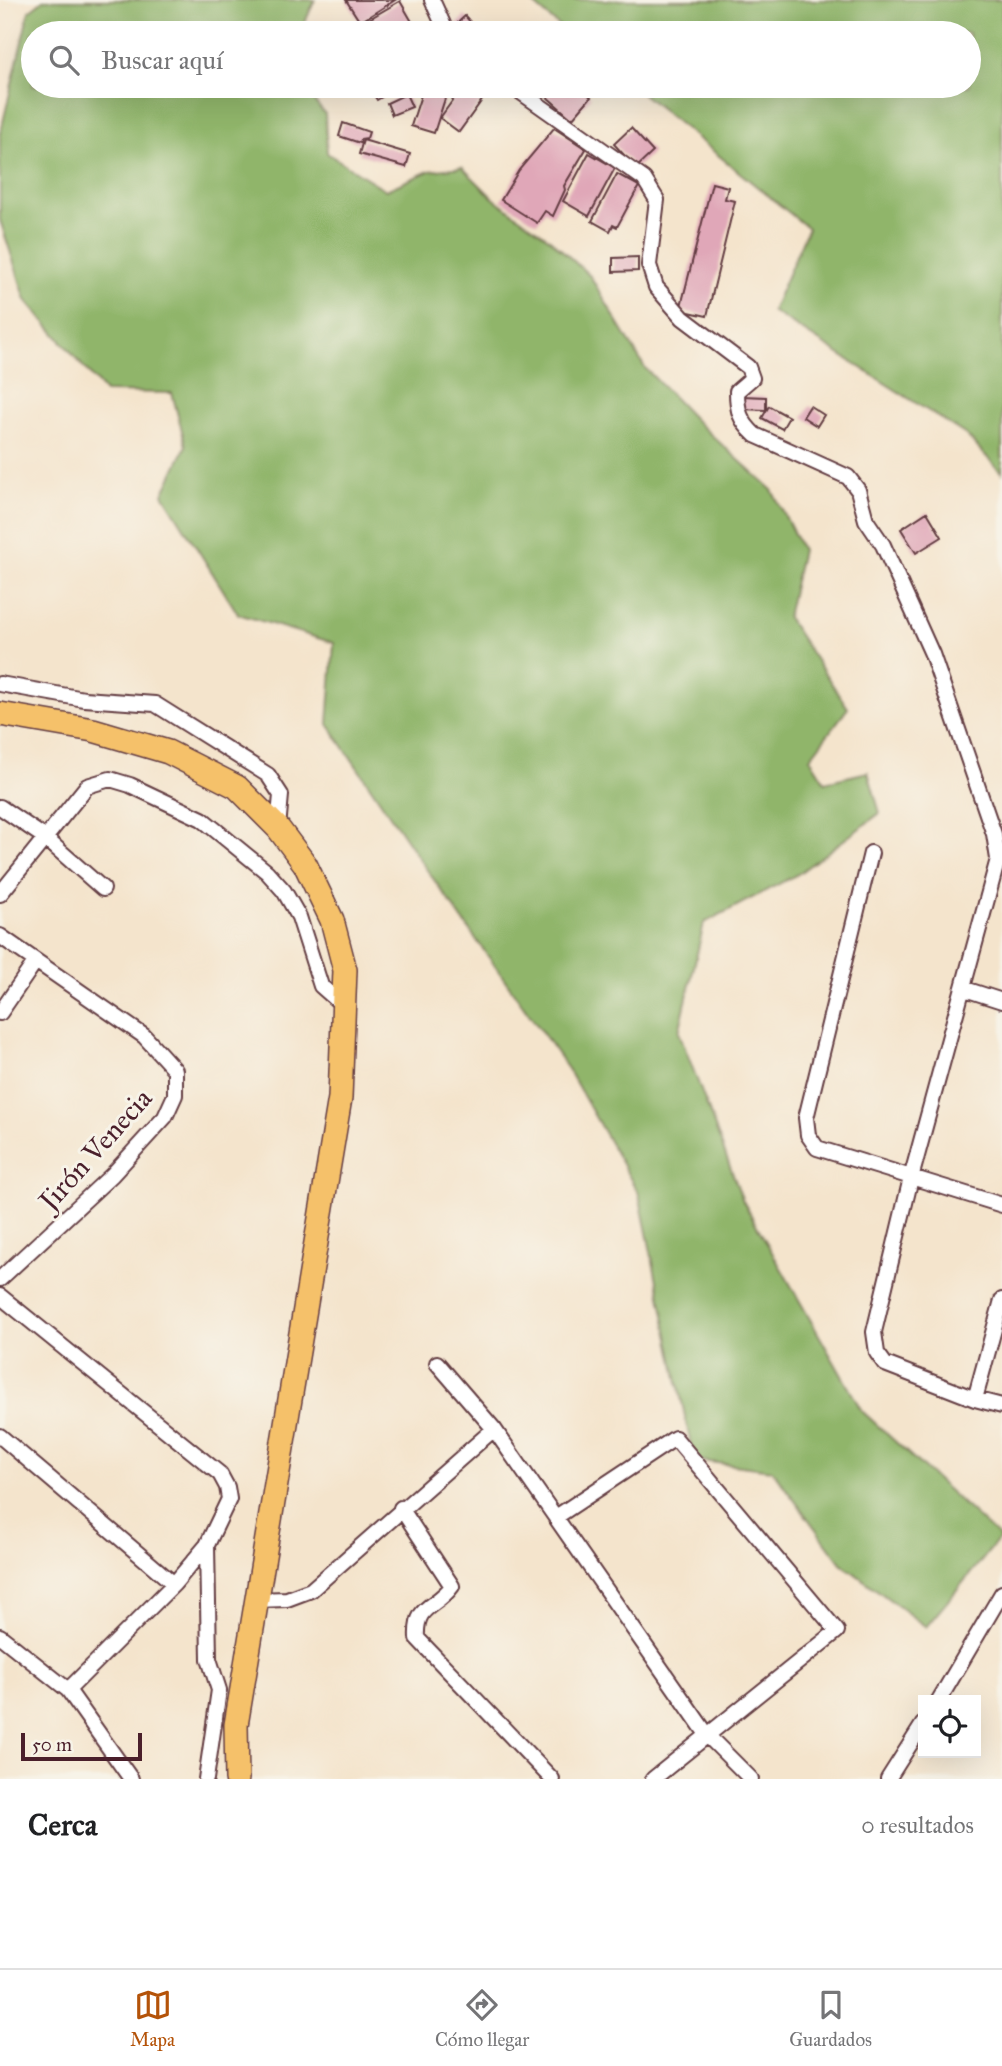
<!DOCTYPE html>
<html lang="es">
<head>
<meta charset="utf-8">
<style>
  :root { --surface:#fff; --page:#f6f6f6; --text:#202124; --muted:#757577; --line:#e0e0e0; --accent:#b45309 }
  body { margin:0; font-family:"IM FELL Great Primer",serif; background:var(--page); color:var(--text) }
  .controls { position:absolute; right:21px; bottom:21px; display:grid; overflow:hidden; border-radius:0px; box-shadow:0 7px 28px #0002 }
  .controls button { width:63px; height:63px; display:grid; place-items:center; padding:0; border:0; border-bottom:2px solid var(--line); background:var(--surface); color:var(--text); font:35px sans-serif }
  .scale { position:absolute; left:21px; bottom:18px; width:121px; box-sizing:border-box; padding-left:7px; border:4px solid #4a1f2b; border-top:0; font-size:19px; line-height:24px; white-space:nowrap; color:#4a1f2b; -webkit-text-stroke:5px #f7f3e8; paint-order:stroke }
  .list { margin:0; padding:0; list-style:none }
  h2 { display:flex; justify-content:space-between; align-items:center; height:91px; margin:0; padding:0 28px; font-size:30px }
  h2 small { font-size:23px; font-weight:400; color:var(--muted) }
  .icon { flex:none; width:38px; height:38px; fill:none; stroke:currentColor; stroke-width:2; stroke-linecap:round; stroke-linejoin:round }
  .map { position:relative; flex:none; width:1002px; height:1779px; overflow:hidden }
  .search { position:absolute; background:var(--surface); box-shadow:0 7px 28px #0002; left:21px; right:21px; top:21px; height:77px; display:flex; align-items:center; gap:18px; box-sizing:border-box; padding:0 24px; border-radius:38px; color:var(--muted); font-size:26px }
  .sheet { height:189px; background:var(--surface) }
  nav { display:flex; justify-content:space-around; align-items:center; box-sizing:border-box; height:98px; border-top:2px solid var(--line); background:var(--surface); font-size:19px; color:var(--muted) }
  nav a { display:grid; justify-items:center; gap:4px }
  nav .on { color:var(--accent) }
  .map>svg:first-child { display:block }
  .forest { fill:#90b56a; stroke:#6d6a4a; stroke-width:2 }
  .building { fill:#e0a7b8 }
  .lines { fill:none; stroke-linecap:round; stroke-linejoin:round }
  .minor-casing { stroke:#643d43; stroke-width:18 }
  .trunk-casing { stroke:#643d43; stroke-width:26 }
  .minor { stroke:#fff; stroke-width:14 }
  .trunk { stroke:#f5c16b; stroke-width:23 }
  .labels { text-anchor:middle; stroke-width:6; stroke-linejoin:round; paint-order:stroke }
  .street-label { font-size:28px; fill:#4a1f2b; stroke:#f7f3e8 }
</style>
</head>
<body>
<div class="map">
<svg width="1002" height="1779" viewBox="0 0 1002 1779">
  <rect width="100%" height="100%" fill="#f7f3e8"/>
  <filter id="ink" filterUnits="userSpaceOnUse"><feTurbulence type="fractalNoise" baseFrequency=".0143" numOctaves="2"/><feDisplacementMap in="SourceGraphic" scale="14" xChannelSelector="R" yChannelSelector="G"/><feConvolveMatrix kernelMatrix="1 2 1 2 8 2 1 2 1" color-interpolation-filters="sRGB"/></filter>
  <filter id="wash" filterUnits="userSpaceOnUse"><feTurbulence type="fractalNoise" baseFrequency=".00686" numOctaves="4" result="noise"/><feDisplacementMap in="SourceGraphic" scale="28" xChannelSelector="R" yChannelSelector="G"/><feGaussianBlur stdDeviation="1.57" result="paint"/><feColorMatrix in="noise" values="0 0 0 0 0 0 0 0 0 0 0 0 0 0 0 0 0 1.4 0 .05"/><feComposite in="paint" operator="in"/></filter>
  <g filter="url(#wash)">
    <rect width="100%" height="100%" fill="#f4e4cc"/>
    <!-- forest -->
    <path class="forest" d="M43,0H315L300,33H33V86H301L325,114L327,153L386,190L429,171L462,167L493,198L551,240L590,276L645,368L697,422L772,490L802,550L787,617L848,708L810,758L825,782L868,772L880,813L798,874L704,923L679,1032L743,1201L862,1411L1000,1538L926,1627L841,1563L772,1470L694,1460L639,1194L568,1069L420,860L328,724L334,643L238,614L163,494L186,446L172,393L105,392L26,300L0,220V135L29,11Z
      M529,0H1002V473L966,435L772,311L808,228L633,86H969V33H567Z"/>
    <g id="blocks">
      <!-- building -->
      <path class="building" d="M346,0H395L360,22Z
        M400,1L415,27L405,33H364L359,25Z
        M465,16L480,33H458L453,27Z
        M368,86H393L395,89L377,100Z
        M424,86H449L434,133L411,126Z
        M463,86L490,89L459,132L440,118Z
        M539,86H578L591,97L572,119L537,88Z
        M406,94L412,107L392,115L387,103Z
        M343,123L369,132L367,138L361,139L360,143L339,136Z
        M554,128L586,149L564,186L565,190L553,216L545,211L537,223L501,200L519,170Z
        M631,128L653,152L636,168L614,144Z
        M363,140L410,154L406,167L359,154Z
        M589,153L615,168L589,216L563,201Z
        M617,174L639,186L617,227L613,225L610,231L592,221Z
        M712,183L728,187L725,199L735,201L707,316L680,310Z
        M638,257V271L613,272V258Z
        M742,396L766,397V410L741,409Z
        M769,406L789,417L782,429L762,418Z
        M810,406L824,415L817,426L803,417Z
        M927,512L942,537L916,553L901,529Z"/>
    </g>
  </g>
  <g filter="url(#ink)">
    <use href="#blocks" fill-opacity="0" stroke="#643d43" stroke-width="2"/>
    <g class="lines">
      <!-- minor casing -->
      <g class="minor-casing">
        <path id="minor" d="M432,0L447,33
          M512,86L644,179L657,200L649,265L656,287L683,318L748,367L752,378L737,391C737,411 740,421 755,435L848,477L858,490L866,520L883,545L932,654L994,834L998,859L911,1178L874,1332L877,1353L885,1364L975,1399L1002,1406
          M0,684L84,699L155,704L268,775L281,795L278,828
          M0,807L44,837L103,889
          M871,853L806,1118L808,1135L817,1148L1002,1205
          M0,894L87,786L110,779L130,785L202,819L267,872L284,891L299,917L321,986L346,1008
          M0,936L144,1036L175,1070V1095L165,1117L112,1175L0,1279
          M965,989L1002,1001
          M0,1013L35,962
          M0,1296L220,1474L227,1487L229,1499L207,1545L209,1659L219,1690L206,1779
          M437,1363L494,1429L708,1736L751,1779
          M975,1399L1002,1300
          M0,1436L174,1584
          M401,1508L452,1586C436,1609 415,1603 417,1638L552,1779
          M556,1517L675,1438L837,1631L653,1779
          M255,1600L287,1599L311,1590L494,1429
          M0,1636L68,1690L131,1779
          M68,1690L174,1584L207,1545
          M939,1700L1002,1593
          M888,1779L923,1724"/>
      </g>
      <!-- trunk casing -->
      <g class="trunk-casing">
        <path id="trunk" d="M0,714L93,730L168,752L237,787L278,828L305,864L332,920L345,970L340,1098L236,1725L237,1779"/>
      </g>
      <!-- minor -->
      <use href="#minor" class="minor"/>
      <!-- trunk -->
      <use href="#trunk" class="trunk"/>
    </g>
  </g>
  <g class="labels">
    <!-- street labels -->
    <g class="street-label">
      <text transform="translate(95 1149) rotate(-48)" y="10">Jirón Venecia</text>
    </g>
  </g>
</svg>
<div class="controls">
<button><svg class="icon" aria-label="locate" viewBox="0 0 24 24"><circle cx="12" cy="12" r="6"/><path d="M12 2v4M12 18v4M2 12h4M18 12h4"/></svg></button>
</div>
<div class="scale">50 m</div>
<div class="search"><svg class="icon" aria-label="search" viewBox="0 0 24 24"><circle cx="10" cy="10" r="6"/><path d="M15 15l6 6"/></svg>Buscar aquí</div>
</div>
<section class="sheet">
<h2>Cerca<small>0 resultados</small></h2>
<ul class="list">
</ul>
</section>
<nav>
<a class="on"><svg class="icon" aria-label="map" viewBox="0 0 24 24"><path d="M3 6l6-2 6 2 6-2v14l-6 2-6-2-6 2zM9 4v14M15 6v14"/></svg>Mapa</a>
<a><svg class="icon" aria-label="directions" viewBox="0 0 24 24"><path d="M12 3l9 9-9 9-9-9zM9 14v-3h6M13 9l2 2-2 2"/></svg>Cómo llegar</a>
<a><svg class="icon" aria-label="saved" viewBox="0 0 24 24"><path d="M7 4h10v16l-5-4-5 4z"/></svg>Guardados</a>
</nav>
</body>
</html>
